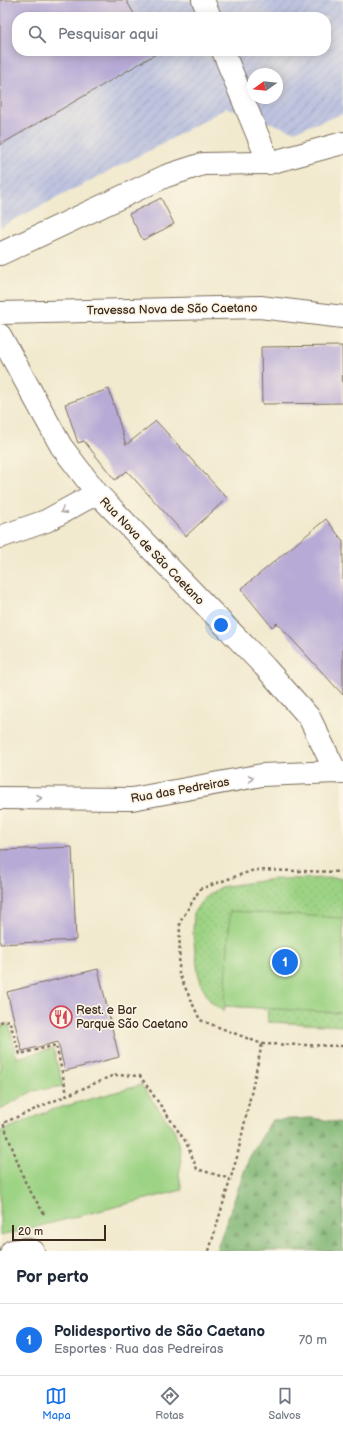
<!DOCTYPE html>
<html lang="pt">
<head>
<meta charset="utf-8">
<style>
  :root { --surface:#fff; --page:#f2f2f3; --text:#1f2937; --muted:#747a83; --line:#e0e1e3; --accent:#1a73e8 }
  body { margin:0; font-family:"Balsamiq Sans",sans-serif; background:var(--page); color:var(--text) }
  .compass { position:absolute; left:247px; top:68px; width:36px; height:36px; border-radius:50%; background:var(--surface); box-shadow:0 2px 10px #0003; rotate:255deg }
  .scale { position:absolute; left:12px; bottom:10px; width:94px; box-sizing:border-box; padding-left:4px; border:2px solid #3b2a1e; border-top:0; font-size:11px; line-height:14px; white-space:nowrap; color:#3b2a1e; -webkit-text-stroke:3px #fcf5e5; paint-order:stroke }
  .you { position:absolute; left:221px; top:625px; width:14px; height:14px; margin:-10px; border:3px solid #fff; border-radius:50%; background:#1a73e8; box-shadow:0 0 0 6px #1a73e833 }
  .badge { display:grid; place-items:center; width:26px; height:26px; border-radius:50%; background:var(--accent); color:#fff; font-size:13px; font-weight:700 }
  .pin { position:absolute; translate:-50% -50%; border:2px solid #fff; box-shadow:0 1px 4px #0006 }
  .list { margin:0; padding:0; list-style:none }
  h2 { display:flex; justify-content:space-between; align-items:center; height:52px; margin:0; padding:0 16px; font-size:17px }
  h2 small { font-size:13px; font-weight:400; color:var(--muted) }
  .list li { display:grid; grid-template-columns:26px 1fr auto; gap:12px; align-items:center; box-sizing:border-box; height:72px; padding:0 16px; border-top:1px solid var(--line) }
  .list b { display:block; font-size:15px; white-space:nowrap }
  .list p { margin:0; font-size:13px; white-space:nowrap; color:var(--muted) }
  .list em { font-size:13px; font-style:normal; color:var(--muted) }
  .icon { flex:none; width:22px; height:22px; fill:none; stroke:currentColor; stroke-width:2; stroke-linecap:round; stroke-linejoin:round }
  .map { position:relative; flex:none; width:343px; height:1251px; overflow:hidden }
  .search { position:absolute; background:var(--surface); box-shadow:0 2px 10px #0003; left:12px; right:12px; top:12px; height:44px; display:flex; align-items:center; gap:10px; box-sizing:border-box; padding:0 14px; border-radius:16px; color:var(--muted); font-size:15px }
  .sheet { height:124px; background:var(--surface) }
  nav { display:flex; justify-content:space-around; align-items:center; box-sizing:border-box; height:56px; border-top:1px solid var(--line); background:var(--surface); font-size:11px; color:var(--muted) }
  nav a { display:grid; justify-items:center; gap:2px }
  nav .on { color:var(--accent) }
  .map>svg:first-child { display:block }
  .industrial { fill:url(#industrial-furrows); fill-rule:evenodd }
  .grass { fill:url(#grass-dots); stroke:#6c7e51 }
  .forest { fill:url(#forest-firs); stroke:#5c7048 }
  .green { fill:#9dd384; stroke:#6c7e51 }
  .building { fill:#b8aad6 }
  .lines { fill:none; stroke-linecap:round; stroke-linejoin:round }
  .minor-casing { stroke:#7b6d5c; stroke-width:24 }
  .path { stroke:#7b6d5c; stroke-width:2.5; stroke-dasharray:3 3; stroke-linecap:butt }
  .minor { stroke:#fff; stroke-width:22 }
  .oneway { stroke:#a79f9a }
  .labels { text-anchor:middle; stroke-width:3.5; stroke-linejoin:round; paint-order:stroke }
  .street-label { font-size:12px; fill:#3b2a1e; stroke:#fcf5e5 }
  .poi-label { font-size:12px; fill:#3b2a1e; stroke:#fcf5e5; text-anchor:start }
</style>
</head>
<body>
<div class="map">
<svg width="343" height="1251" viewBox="0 0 343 1251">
  <defs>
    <pattern id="industrial-furrows" width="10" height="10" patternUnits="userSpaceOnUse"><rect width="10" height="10" fill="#bdc3de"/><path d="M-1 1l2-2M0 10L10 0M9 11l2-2" fill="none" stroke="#a3a8be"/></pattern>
    <pattern id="grass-dots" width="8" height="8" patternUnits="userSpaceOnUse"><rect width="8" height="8" fill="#9dd384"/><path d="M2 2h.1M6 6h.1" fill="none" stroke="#88b572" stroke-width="1.8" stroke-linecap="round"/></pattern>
    <pattern id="forest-firs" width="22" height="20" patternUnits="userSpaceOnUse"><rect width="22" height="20" fill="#7eb572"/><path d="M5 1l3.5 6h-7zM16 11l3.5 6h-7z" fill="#68935d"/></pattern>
  </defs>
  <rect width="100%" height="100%" fill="#fcf5e5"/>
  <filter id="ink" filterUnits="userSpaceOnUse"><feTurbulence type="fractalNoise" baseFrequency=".025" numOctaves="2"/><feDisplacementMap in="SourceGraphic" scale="8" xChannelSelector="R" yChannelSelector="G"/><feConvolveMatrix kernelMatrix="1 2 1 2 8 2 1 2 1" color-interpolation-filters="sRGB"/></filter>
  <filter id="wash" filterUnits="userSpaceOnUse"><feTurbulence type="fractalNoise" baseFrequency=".012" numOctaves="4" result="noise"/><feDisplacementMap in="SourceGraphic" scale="16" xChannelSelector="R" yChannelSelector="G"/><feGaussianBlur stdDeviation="0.9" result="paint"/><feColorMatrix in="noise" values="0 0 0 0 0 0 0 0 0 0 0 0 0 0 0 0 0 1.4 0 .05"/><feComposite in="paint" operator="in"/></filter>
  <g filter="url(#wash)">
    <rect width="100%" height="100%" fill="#f1eacf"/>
    <!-- industrial -->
    <path class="industrial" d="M0,0H343V114L294,131L226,108L162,144L0,227ZM17,17H326V51H17ZM253,74H277V98H253Z"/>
    <!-- grass -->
    <path class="grass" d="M343,878V1026L268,1022L267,1008L225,1006L224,1012L211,1002L202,987L198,972L193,934L194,912L204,898L220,887L274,879Z"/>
    <!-- forest -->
    <path class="forest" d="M312,1118L343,1123V1251H216L249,1158L272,1120Z"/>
    <!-- green -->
    <path class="green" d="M230,911L343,918V1013L225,1006Z
      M9,1024L17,1058L53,1048L63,1086L33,1091L0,1109V1027Z
      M141,1085L175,1131L180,1152L181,1164L179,1174L182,1190L0,1236V1132L51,1110Z"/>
    <g id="blocks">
      <!-- building -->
      <path class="building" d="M0,0H126L136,17H17V51H155L156,54L0,145Z
        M161,198L174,224L143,240L129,214Z
        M342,346L343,403L262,404L261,347Z
        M109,389L126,445L156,421L227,498L186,536L127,471L115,480L84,441L78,443L65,404Z
        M326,519L343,541V695L277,623L272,627L241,589Z
        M72,847L76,940L0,944V850Z
        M98,969L119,1057L65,1071L58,1042L22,1051L7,992Z"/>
    </g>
  </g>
  <g filter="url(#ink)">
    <use href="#blocks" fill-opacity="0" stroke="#7b6d5c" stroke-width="1"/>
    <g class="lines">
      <!-- minor casing -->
      <g class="minor-casing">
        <path id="minor" d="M203,0L210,17
          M223,51L269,163
          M0,254L166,176L203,164L269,163L343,143
          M0,313L260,307L343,317
          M0,335L61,446L97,493L264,666L309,717L336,772
          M0,537L46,521L97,493
          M0,798L132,799L262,775L336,772L343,773
          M12,1251L24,1249L33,1251"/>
      </g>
      <!-- path -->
      <path class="path" d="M343,872L254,870L200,889L180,922L179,974L200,1020L262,1044L343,1046
        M0,1022L9,1020L20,1054L56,1045L67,1094
        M44,1214L26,1184L3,1123L114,1075L140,1076L186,1142L197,1169L230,1179
        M209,1251L237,1157L262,1044"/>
      <!-- minor -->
      <use href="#minor" class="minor"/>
    </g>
    <!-- one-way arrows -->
    <defs><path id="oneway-chevron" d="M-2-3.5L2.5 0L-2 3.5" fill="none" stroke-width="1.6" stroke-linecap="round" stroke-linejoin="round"/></defs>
    <g class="oneway">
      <use href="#oneway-chevron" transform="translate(63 511) rotate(151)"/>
      <use href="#oneway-chevron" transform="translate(251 778) rotate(-10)"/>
      <use href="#oneway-chevron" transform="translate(39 798) rotate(1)"/>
    </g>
  </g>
  <!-- icons -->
  <defs>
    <g id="restaurant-ring" transform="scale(1.15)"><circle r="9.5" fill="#fcf5e5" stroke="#d1495b" stroke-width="1.5"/><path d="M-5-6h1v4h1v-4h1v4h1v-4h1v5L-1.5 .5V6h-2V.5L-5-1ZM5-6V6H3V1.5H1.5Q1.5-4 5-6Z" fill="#d1495b"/></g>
  </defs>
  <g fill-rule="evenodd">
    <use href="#restaurant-ring" x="61" y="1017"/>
  </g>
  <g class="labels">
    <!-- street labels -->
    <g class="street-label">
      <text transform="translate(172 309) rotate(-1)" y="4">Travessa Nova de São Caetano</text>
      <text transform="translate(152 551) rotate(46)" y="4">Rua Nova de São Caetano</text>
      <text transform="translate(180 790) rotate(-10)" y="4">Rua das Pedreiras</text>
    </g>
    <!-- poi labels -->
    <g class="poi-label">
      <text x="76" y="1014">Rest. e Bar<tspan x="76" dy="14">Parque São Caetano</tspan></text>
    </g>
  </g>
</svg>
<svg class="compass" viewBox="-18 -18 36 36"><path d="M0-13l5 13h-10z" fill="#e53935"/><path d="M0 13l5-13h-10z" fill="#747a83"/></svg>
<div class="scale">20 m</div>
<div class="you"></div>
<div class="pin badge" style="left:285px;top:962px">1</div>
<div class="search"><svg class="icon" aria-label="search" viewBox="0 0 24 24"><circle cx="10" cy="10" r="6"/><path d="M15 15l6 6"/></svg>Pesquisar aqui</div>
</div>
<section class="sheet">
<h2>Por perto<small></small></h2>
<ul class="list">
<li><span class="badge">1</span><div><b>Polidesportivo de São Caetano</b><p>Esportes · Rua das Pedreiras</p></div><em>70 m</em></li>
</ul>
</section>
<nav>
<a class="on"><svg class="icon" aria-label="map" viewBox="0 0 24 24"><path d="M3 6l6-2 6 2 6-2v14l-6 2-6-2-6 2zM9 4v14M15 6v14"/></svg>Mapa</a>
<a><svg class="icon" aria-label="directions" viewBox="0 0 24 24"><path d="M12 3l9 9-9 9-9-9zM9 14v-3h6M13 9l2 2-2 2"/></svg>Rotas</a>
<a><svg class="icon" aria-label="saved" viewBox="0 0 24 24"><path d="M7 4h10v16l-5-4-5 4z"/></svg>Salvos</a>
</nav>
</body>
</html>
